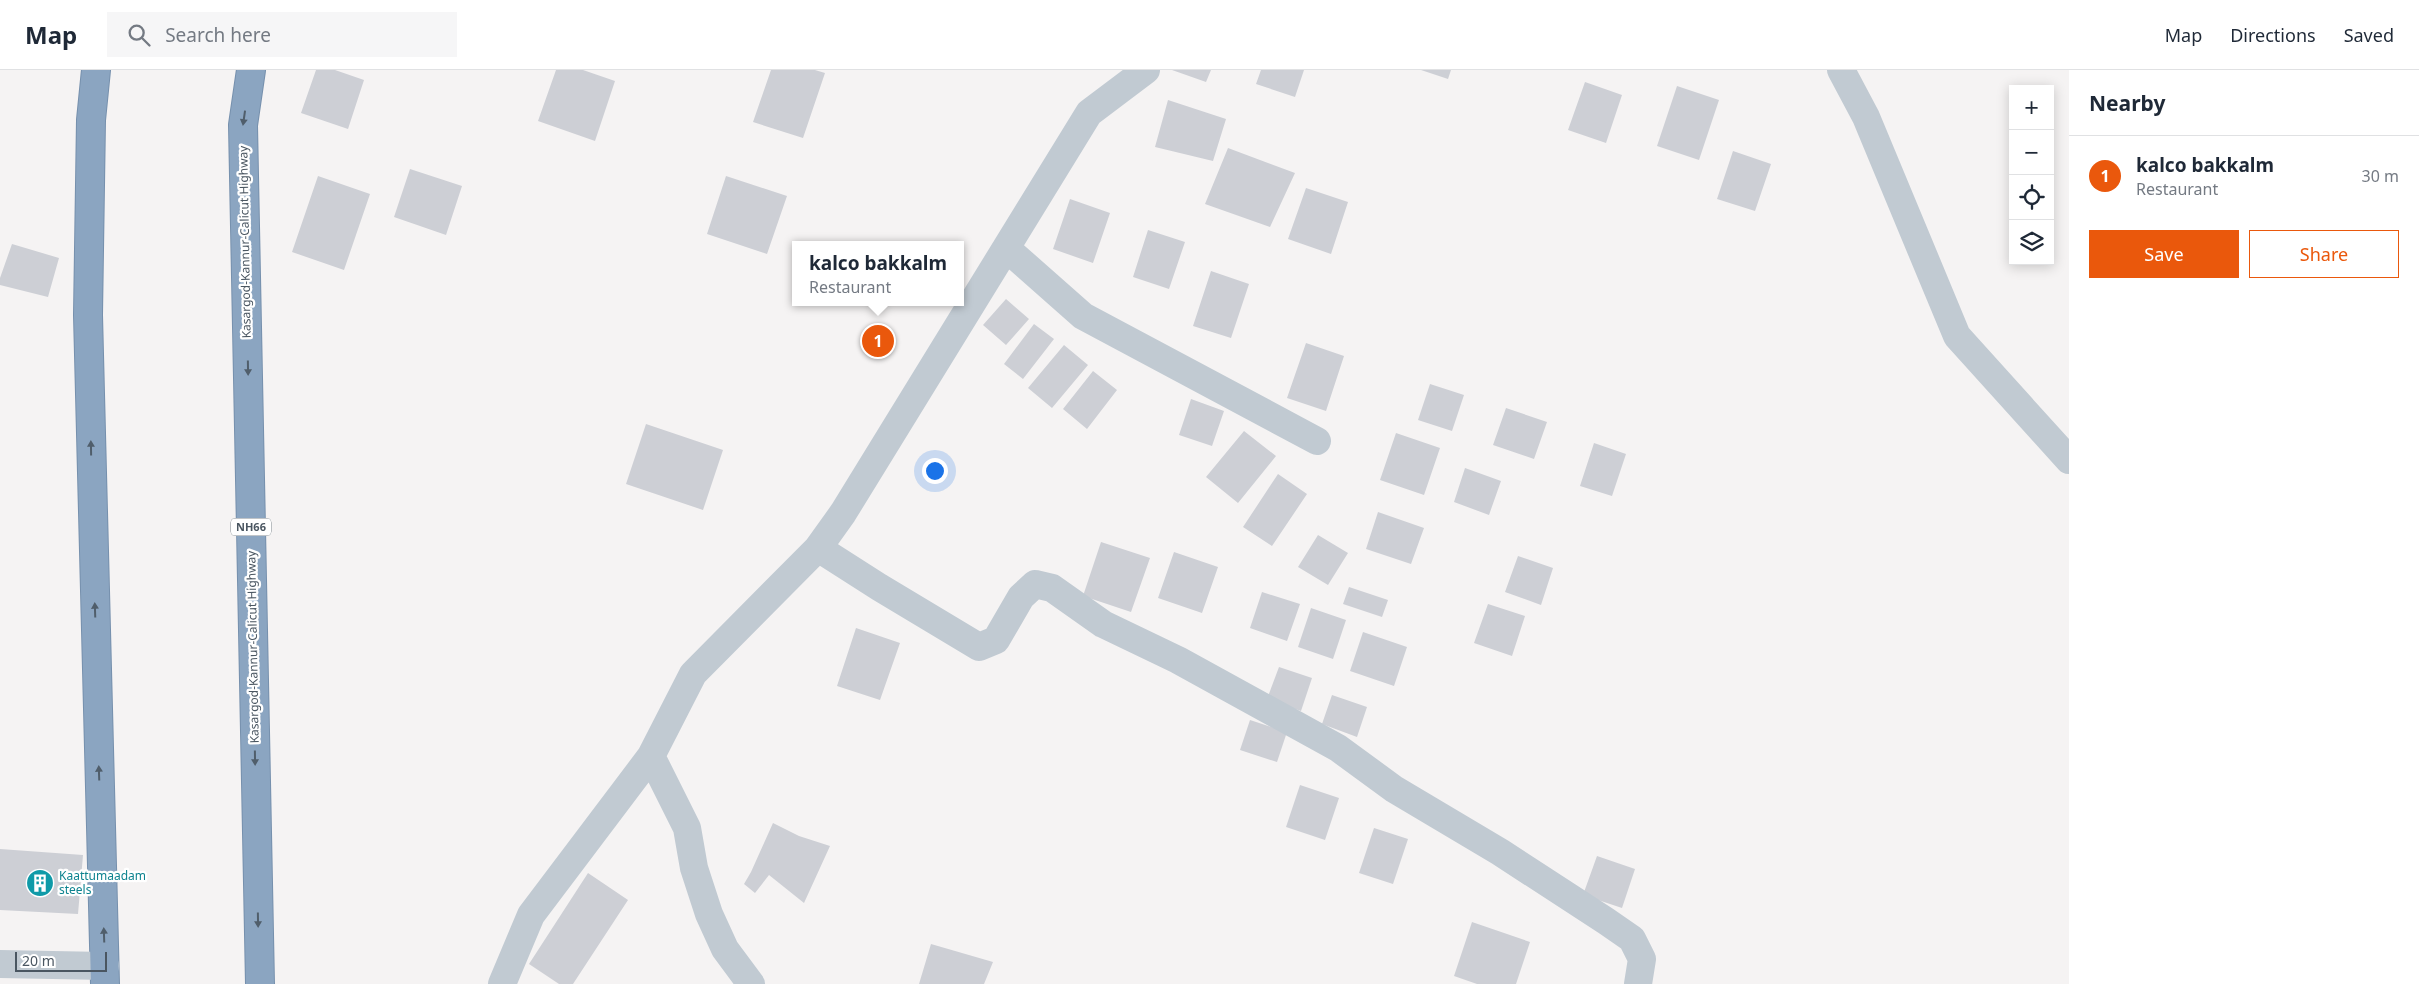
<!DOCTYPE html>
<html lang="en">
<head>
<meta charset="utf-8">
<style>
  :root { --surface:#fff; --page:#f6f6f7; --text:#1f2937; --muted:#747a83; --line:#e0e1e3; --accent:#ea580c }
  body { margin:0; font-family:"Noto Sans",sans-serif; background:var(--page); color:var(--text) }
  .controls { position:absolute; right:15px; top:15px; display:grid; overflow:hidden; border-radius:0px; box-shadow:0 2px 12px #0003 }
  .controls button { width:45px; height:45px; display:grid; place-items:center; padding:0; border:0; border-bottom:1px solid var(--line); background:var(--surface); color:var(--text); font:25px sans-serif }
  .scale { position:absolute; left:15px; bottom:12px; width:92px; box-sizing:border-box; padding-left:5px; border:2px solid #4a5661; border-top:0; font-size:14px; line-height:18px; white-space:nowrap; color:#4a5661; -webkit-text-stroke:4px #fff; paint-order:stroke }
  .you { position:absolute; left:934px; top:400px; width:18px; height:18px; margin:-12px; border:4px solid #fff; border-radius:50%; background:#1a73e8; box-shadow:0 0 0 8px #1a73e833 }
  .badge { display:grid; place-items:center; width:32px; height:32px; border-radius:50%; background:var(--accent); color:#fff; font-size:16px; font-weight:700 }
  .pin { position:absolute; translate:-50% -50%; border:2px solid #fff; box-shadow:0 1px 5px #0006 }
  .popup { position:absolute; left:792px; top:171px; width:172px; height:65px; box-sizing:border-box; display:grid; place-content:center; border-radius:0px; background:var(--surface); filter:drop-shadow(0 1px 4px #0005); font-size:16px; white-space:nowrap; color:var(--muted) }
  .popup b { font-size:19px; color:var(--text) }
  .popup::after { content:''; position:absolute; left:50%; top:100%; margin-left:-10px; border:10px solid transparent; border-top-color:var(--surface) }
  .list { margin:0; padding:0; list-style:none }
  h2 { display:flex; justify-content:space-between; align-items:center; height:65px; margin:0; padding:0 20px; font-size:21px }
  h2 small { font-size:16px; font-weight:400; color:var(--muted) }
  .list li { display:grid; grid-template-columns:32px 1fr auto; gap:15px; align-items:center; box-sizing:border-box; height:80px; padding:0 20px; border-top:1px solid var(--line) }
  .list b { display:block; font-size:19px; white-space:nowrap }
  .list p { margin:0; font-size:16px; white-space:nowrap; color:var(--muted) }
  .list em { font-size:16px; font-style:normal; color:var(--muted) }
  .actions { display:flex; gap:10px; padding:15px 20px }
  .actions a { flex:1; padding:11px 0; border:1px solid var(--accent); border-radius:0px; text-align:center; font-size:18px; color:var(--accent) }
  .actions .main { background:var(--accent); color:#fff }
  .icon { flex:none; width:28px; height:28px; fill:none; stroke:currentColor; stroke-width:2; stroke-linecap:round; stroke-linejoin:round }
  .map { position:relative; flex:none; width:2069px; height:914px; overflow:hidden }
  header { display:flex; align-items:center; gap:30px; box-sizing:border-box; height:70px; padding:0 25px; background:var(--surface); border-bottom:1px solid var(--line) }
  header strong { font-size:24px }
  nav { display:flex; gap:28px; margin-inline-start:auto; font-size:18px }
  .search { width:350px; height:45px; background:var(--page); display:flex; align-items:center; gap:12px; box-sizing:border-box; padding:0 18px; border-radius:0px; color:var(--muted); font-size:19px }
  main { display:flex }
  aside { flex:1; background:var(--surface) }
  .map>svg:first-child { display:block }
  .building { fill:#cdcfd5 }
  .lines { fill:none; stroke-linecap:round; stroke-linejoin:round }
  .highway-casing { stroke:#7690ad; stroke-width:30 }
  .street { stroke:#c1cad2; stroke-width:28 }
  .highway { stroke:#8ba5c1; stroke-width:28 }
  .oneway { fill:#505e6b }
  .labels { text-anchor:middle; stroke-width:4.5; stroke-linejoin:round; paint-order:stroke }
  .shield { fill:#fff; stroke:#808990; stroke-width:1 }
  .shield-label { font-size:11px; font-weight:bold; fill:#4a5661 }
  .street-label { font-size:12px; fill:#4a5661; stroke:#fff }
  .culture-label { font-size:12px; fill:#0d838f; stroke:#fff; text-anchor:start }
</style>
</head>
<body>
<header>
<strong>Map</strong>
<div class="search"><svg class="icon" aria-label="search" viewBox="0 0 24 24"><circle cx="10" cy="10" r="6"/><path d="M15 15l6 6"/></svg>Search here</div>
<nav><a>Map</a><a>Directions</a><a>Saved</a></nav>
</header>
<main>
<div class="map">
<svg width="2069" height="914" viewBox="0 0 2069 914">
  <rect width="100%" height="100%" fill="#f5f3f3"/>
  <!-- building -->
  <path class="building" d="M316,0H335L364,10L348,59L301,43Z
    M556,0H583L615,11L595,71L538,51Z
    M771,0H815L825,3L803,68L753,52Z
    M1172,0H1211L1206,12Z
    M1261,0H1304L1295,27L1256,14Z
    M1421,0H1451L1448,9Z
    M1585,12L1622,25L1606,73L1568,60Z
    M1677,16L1719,30L1699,90L1657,76Z
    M1168,30L1226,49L1213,91L1155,77Z
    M1228,78L1295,103L1270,157L1205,134Z
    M1733,81L1771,94L1755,141L1717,129Z
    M410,99L462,116L446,165L394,147Z
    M318,106L370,124L344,200L292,182Z
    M726,106L787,126L767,184L707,164Z
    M1306,118L1348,132L1331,184L1288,169Z
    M1070,129L1110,143L1093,193L1053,179Z
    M1148,160L1185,172L1169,219L1133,207Z
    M12,174L59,188L48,227L0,215V208Z
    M1211,201L1249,214L1231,268L1193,256Z
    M1006,229L1029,249L1006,275L983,255Z
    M1034,254L1054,269L1023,309L1004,294Z
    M1306,273L1344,286L1326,341L1287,328Z
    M1064,275L1088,295L1052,338L1028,318Z
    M1093,301L1117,320L1087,359L1063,339Z
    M1430,314L1464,325L1452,361L1418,350Z
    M1191,329L1224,341L1212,376L1179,365Z
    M1506,338L1547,352L1534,389L1493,375Z
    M646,354L723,380L703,440L626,414Z
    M1244,361L1276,386L1238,433L1206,407Z
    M1396,363L1440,378L1424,425L1380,410Z
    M1594,373L1626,384L1612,426L1580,416Z
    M1465,398L1501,411L1489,445L1454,432Z
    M1278,404L1307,424L1272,476L1243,457Z
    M1378,442L1424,458L1411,494L1366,479Z
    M1318,465L1348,483L1328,515L1298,497Z
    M1101,472L1150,488L1131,542L1083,526Z
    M1174,482L1218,497L1202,543L1158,528Z
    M1518,486L1553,498L1541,535L1505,522Z
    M1349,517L1388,530L1382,547L1343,534Z
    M1262,522L1300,534L1287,571L1250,558Z
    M1488,534L1525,546L1512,586L1474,573Z
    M1311,538L1346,550L1333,589L1298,577Z
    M856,558L900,573L880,630L837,616Z
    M1363,562L1407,577L1394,616L1350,601Z
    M1279,597L1312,608L1301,641L1267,629Z
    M1332,625L1367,637L1357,667L1322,654Z
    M1250,650L1287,662L1277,692L1240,680Z
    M1300,715L1339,728L1325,770L1286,757Z
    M773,753L799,766L830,776L804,833L769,805L755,823L744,814L751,802Z
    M1374,758L1408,769L1393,814L1359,803Z
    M0,779L83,785L78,844L0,840Z
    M1597,786L1635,799L1622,838L1583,825Z
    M588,803L628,830L573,914H559L529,894Z
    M1472,852L1530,872L1516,914H1477L1454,906Z
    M931,874L993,892L984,914H919Z"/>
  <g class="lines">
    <!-- highway casing -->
    <g class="highway-casing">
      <path id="highway" d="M96,0L91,50L88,245L105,914
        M251,0L243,55L260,914"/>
    </g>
    <!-- street -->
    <path class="street" d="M1841,0L1866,47L1957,266L2069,390
      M1006,178L1083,246L1317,371
      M818,478L879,517L979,577L996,570L1021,527L1035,514L1052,518L1103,554L1178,590L1338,678L1394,719L1500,782L1606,851L1632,869L1642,889L1638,914
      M651,686L687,758L694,798L709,844L725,879L751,914
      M0,894L105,896
      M502,914L531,845L651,686L693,604L818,478L843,443L1089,43L1146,0"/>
    <!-- highway -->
    <use href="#highway" class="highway"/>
  </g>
  <!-- one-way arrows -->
  <defs><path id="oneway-solid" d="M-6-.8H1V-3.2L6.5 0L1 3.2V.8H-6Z" transform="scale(1.25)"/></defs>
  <g class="oneway">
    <use href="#oneway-solid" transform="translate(244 48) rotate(98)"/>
    <use href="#oneway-solid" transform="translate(248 298) rotate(89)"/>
    <use href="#oneway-solid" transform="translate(91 378) rotate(-91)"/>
    <use href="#oneway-solid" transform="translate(95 540) rotate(-92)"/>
    <use href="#oneway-solid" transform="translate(255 688) rotate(89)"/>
    <use href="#oneway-solid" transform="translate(99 703) rotate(-92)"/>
    <use href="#oneway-solid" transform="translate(258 850) rotate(89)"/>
    <use href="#oneway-solid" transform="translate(104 865) rotate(-92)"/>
  </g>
  <!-- icons -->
  <defs>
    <g id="building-disc" transform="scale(1.4375)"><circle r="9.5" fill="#0f9aa8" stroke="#fff"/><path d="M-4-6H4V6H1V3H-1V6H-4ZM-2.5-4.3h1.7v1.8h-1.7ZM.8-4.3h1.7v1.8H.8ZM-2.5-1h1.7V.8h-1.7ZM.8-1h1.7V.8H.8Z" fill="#fff"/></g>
  </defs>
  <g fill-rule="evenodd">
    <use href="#building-disc" x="40" y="813"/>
  </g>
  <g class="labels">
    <!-- shield labels -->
    <rect class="shield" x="231" y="448.5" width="40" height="17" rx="4"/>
    <g class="shield-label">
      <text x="251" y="461">NH66</text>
    </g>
    <!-- street labels -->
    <g class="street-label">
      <text transform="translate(245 172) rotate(-91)" y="4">Kasargod-Kannur-Calicut Highway</text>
      <text transform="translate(253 577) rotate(-91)" y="4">Kasargod-Kannur-Calicut Highway</text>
    </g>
    <!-- culture labels -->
    <g class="culture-label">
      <text x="59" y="810">Kaattumaadam<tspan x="59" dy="14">steels</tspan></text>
    </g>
  </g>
</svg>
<div class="controls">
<button>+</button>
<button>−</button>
<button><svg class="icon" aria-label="locate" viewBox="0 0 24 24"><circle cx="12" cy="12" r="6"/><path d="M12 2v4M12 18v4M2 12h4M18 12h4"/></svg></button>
<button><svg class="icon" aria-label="layers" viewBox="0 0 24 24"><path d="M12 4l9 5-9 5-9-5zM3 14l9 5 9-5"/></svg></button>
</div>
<div class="scale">20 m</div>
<div class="you"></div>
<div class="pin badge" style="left:878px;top:271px">1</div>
<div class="popup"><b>kalco bakkalm</b>Restaurant</div>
</div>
<aside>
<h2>Nearby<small></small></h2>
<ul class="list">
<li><span class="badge">1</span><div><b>kalco bakkalm</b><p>Restaurant</p></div><em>30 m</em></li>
</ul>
<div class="actions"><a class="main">Save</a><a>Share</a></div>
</aside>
</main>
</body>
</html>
